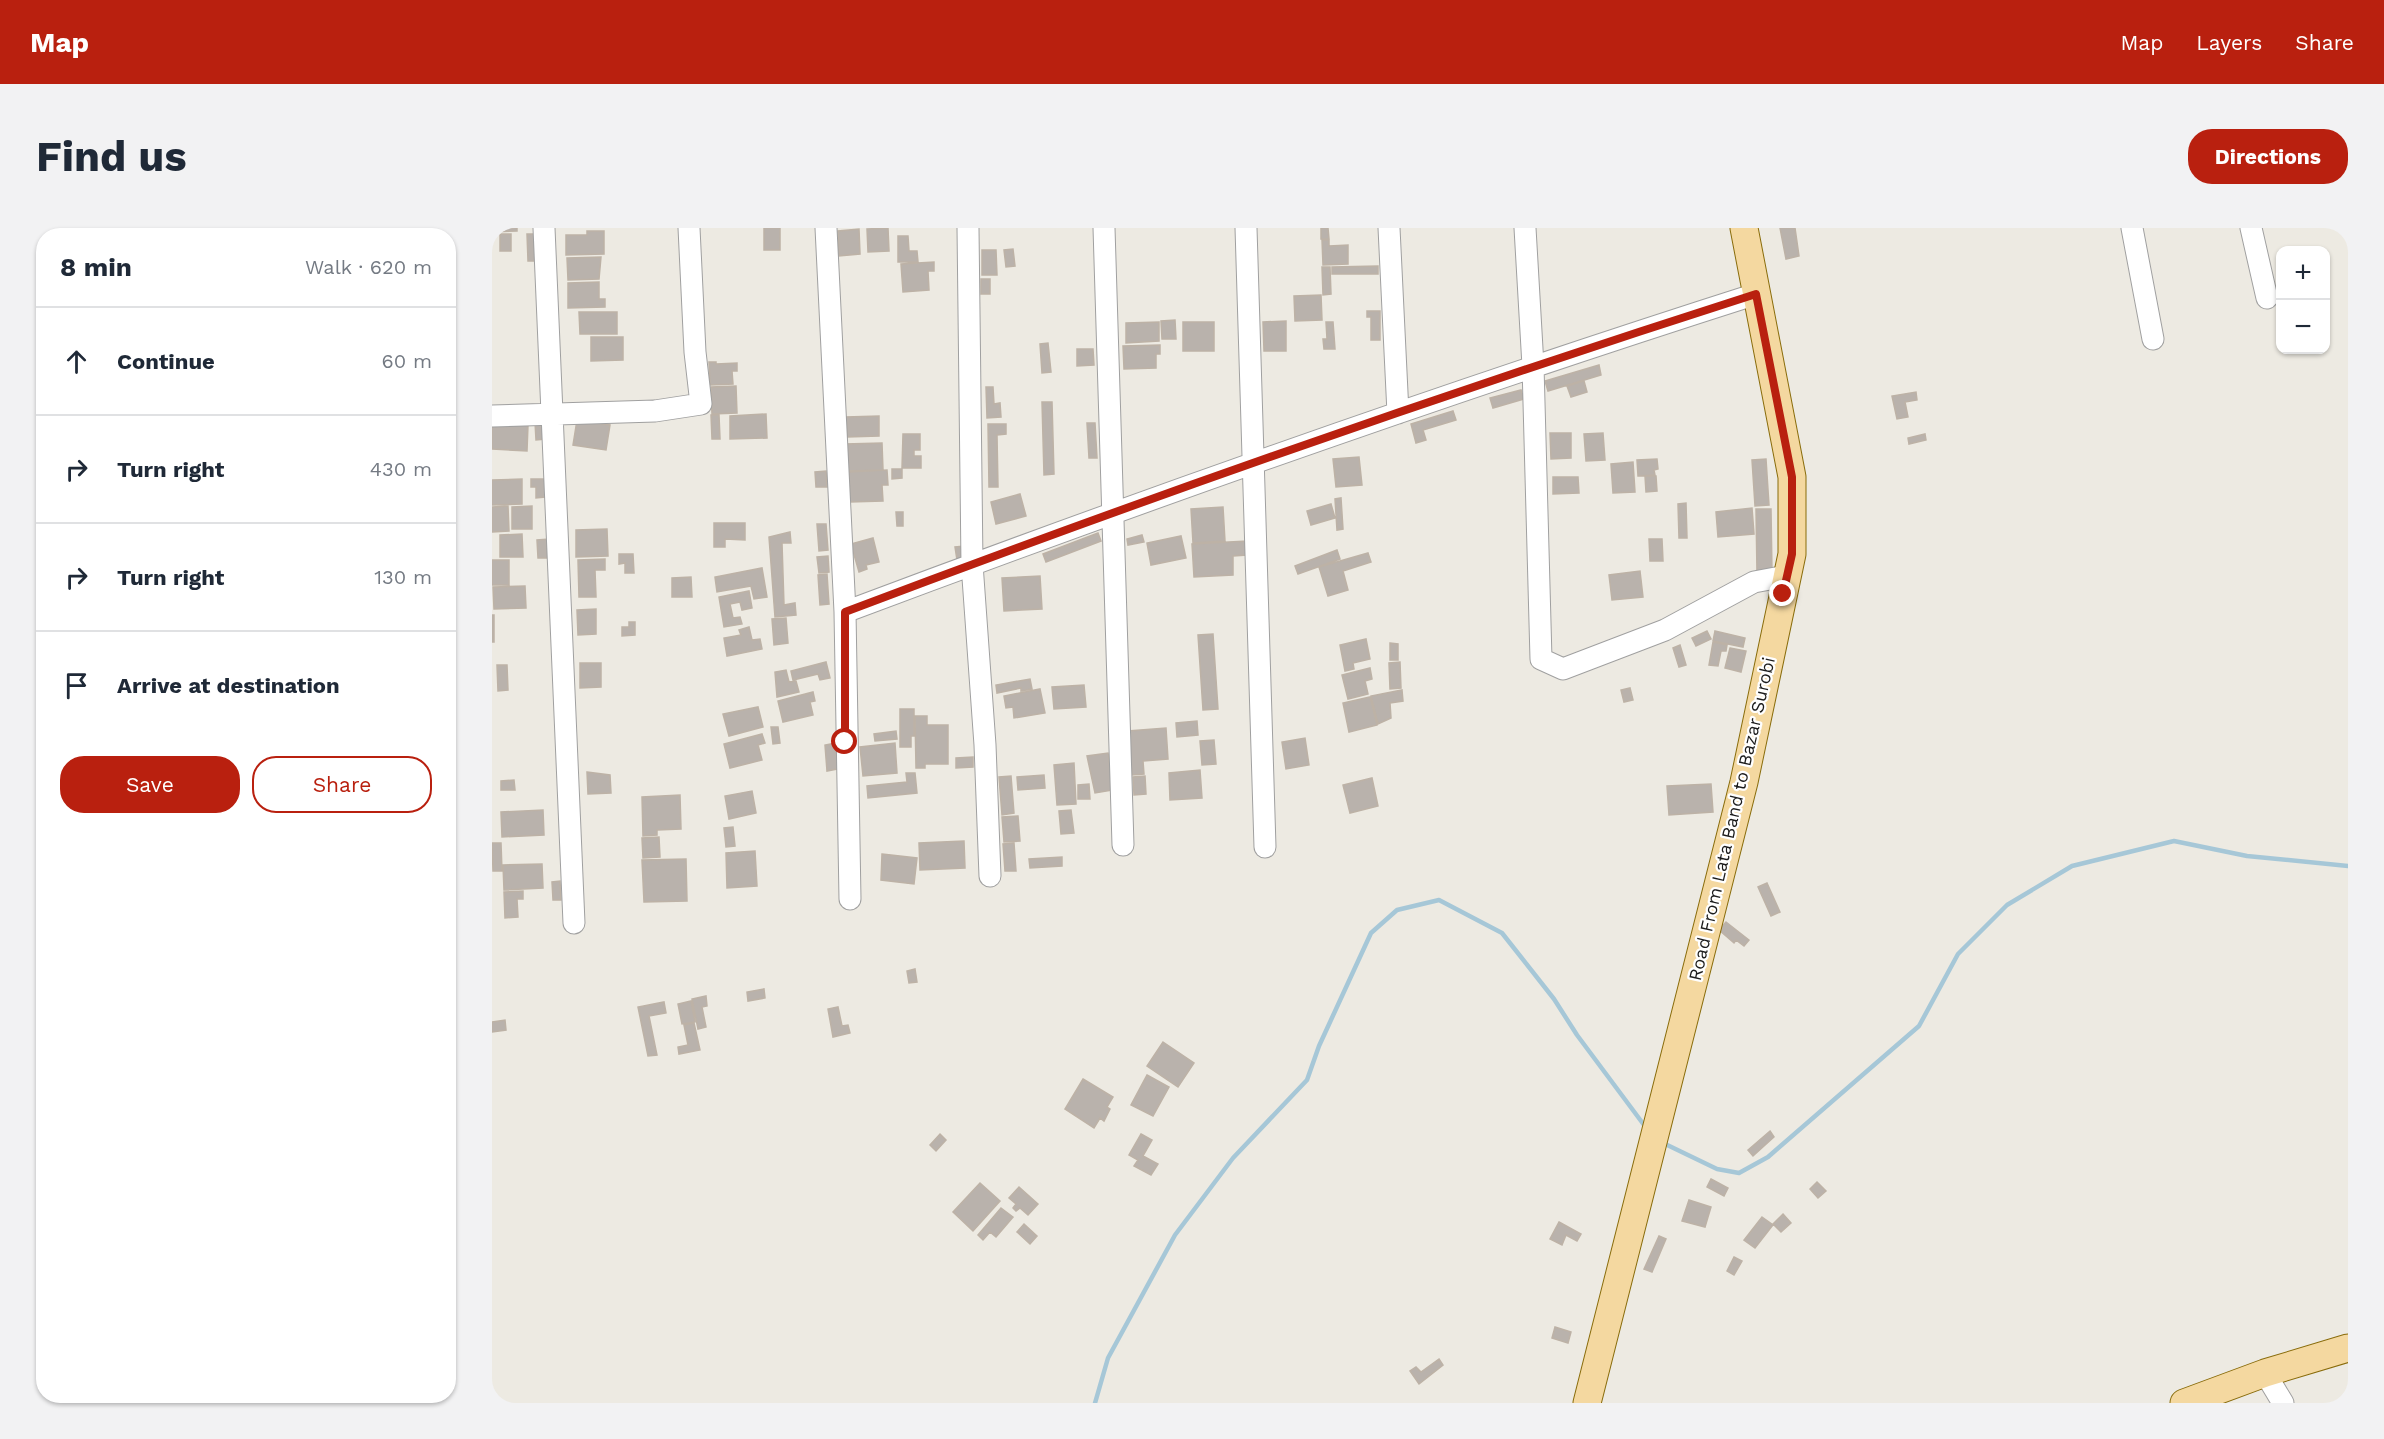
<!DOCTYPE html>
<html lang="en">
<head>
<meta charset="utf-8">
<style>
  :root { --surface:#fff; --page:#f2f2f3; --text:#1f2937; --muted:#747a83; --line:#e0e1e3; --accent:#b9200f }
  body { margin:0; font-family:"Work Sans",sans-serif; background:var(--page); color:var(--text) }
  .controls { position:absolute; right:18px; top:18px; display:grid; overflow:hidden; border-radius:12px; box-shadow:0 2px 4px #0004 }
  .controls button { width:54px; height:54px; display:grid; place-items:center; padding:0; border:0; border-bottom:2px solid var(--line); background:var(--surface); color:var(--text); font:30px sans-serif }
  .stop { position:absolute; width:18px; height:18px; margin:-14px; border:4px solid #b9200f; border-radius:50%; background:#fff }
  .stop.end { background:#b9200f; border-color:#fff; box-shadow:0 2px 6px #0008 }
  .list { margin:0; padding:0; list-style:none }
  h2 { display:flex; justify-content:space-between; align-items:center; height:78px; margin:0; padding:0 24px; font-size:26px }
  h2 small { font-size:20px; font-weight:400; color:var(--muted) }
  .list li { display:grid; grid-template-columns:39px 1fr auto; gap:18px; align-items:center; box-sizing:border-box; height:108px; padding:0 24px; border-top:2px solid var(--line) }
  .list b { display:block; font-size:22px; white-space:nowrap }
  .list em { font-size:20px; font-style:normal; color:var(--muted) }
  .actions { display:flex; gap:12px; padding:18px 24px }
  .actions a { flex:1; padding:14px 0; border:2px solid var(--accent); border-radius:24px; text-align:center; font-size:21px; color:var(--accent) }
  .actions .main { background:var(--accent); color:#fff }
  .icon { flex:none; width:33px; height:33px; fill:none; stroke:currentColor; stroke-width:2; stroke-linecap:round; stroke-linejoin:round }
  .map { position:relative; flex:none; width:1856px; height:1175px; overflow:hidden; border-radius:24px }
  header { display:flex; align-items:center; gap:36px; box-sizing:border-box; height:84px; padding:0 30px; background:var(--accent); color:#fff }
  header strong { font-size:28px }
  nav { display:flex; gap:33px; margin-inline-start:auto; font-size:21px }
  .intro { display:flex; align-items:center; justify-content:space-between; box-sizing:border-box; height:144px; padding:0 36px }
  h1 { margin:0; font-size:42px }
  .button { padding:15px 27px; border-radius:24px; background:var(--accent); color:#fff; font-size:21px; font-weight:700 }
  main { display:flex; gap:36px; padding:0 36px }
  aside { flex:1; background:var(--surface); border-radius:24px; box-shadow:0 2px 4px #0004 }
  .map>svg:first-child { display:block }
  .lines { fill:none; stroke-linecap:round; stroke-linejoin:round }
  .stream { stroke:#a6c7d7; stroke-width:4.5 }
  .building { fill:#b9b2ac; stroke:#bdb2a6; stroke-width:1.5 }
  .minor-casing { stroke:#a0a0a0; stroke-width:23 }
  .major-casing { stroke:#896c0b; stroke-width:29 }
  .minor { stroke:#fff; stroke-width:21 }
  .major { stroke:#f4d8a0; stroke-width:27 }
  .route { stroke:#b9200f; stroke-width:8 }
  .labels { text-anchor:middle; stroke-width:4.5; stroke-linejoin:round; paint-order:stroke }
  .street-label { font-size:18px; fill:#1c1c1c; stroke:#fff }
</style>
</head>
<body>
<header>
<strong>Map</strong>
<nav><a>Map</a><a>Layers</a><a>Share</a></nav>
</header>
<div class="intro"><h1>Find us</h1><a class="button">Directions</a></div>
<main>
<aside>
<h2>8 min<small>Walk · 620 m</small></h2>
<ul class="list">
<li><svg class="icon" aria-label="ahead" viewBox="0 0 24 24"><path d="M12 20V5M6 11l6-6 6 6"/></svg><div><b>Continue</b></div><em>60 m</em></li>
<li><svg class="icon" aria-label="right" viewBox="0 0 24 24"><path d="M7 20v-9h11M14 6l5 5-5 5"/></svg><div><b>Turn right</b></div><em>430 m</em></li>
<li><svg class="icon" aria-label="right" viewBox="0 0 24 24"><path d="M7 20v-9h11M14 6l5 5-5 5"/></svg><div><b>Turn right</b></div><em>130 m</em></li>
<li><svg class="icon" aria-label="arrive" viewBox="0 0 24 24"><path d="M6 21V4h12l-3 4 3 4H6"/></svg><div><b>Arrive at destination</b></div></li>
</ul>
<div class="actions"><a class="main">Save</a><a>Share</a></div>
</aside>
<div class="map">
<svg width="1856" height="1175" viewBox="0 0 1856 1175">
  <rect width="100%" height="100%" fill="#edeae2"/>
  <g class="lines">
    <!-- stream -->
    <path class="stream" d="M1169,914L1225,941L1247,945L1276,929L1427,798L1466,726L1515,677L1580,638L1682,613L1755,628L1856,638
      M603,1175L616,1130L683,1007L741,930L815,852L827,818L879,705L905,682L947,672L1010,705L1062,771L1085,807L1155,901"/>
  </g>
  <!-- building -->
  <path class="building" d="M0,0H25V3L0,4Z
    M272,0H288V22H272Z
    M396,0L397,23L376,24L375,1Z
    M829,0H836L837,11H829Z
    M1288,0H1303L1307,28L1294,31Z
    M367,1L368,26L347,28L346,3Z
    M95,3H112V26L74,27V7H95Z
    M8,6H19V23H8Z
    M35,6H47L48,33H36Z
    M406,8H416L417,23H425L426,34H406Z
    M830,12H837V18L856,17V36L831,37Z
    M521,21L523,38L514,39L512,22Z
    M490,22H504L505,47H490Z
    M109,29L107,51L76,52L75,30Z
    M442,34V43H436L437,62L411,64L409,36Z
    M886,38V46H840V39Z
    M830,39H838L839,66L831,67Z
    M489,51H498V66H489Z
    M107,54V71H113V79L76,80V55Z
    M829,67L830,92L803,93L802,68Z
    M875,83H888V112H879V89H875Z
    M87,84H125V106H88Z
    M683,92L684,111H670L669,93Z
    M794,93V123H772L771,94Z
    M667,94V113L634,115V95Z
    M691,94H722V123H691Z
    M834,94H841L843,121H832L831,111H835Z
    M99,109H131V132L99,133Z
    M556,115L559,144L550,145L548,116Z
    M668,117V126H664V140L632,141L631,118Z
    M585,121H601L602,137L585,138Z
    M217,134H224V136L245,135V143H240L241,156L218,157Z
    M1107,137L1109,147L1056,163L1053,153Z
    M1092,153L1095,164L1079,169L1075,158Z
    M244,158L245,185L220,186L219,159Z
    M494,159H501L502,176L508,175L509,189L495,190Z
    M1029,162L1032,171L1001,180L998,170Z
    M1424,164L1425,172L1413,174L1416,189L1405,191L1400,168Z
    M550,174H560L562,246L552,247Z
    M961,183L964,192L931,202L934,212L924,215L919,196Z
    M274,186L275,210L238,211V188Z
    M219,187H227L228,211H220Z
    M387,188V208L355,209L354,189Z
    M85,192L118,197L114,222L81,217Z
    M43,194H54V211L44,212Z
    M0,195L36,197L35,223L0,221Z
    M595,195H603L605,230H597Z
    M496,196H514V206L505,207L506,259H497Z
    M1058,205H1079V230L1059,231Z
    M1111,205L1113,232L1094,233L1092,206Z
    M411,206H428V222H422V228H429V240H410Z
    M1433,206L1434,212L1417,216L1416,210Z
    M390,215L391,242L354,243L353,216Z
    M867,229L870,257L844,259L841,231Z
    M1165,231L1166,241L1162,242L1163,247L1146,248L1145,232Z
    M1274,231L1277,277L1263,278L1260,232Z
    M1141,234L1143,264L1121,265L1119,236Z
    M400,241H410V250L400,251Z
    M395,242L396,257H390L391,273L358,274L357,244Z
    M334,243L335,259H324L323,244Z
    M1153,248H1164L1165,263L1154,264Z
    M1061,249H1086L1087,265L1061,266Z
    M30,251V276L0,277V252Z
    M39,251H53V269L44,270V259H39Z
    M528,266L534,288L504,296L499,274Z
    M849,270L851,301L845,302L843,271Z
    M1194,275L1195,310H1187L1186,276Z
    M839,276L843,290L819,297L815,283Z
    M16,278L17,303L0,304V279Z
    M40,278V301H20V279Z
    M731,279L733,313L701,315L699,281Z
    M1260,280L1262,306L1226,309L1224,284Z
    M1264,281H1279L1280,345H1265Z
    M404,284H411V298H405Z
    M222,295H253V312L233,311V319H222Z
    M325,296H334L336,322L327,323Z
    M115,301L116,328L84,329V302Z
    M298,304L299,315H290L292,377L303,375L304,387L283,389L277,309Z
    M606,305L609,313L554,334L551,326Z
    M30,306L31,329H8V307Z
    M650,307L652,314L636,317L635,311Z
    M689,308L694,330L659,337L655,315Z
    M381,310L387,334L374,337L375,341L367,344L359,316Z
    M57,311V330H46L45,312Z
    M1157,311H1170L1171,333H1158Z
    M755,313V327L741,328V347L702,349L700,316Z
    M473,318L475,331L465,332L463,319Z
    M845,322L848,331L806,346L803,338Z
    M876,325L879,334L851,343L856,362L836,368L827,339Z
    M127,326H141L142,345H133V335L127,336Z
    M336,328L337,344L327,345L325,329Z
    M113,331V342H103L104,369H87L86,332Z
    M0,332H17V357H0Z
    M270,340L275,369L262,371L259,358L225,364L223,349Z
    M1148,343L1151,369L1120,372L1117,347Z
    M335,346L337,376L328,377L326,347Z
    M548,348L550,381L512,383L510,350Z
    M199,349L200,369H180V350Z
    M33,358L34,380L2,381L1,359Z
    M257,363L260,380L250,382L248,374L238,376L241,390L248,389L250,396L232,399L227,369Z
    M104,381V406L86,407L85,382Z
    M0,387H2V414H0Z
    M294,390L296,415L282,417L280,391Z
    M137,394H143V407L130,408V399H137Z
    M257,399L260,412L268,411L270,421L235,428L232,410L249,407L247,402Z
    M1215,403L1219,411L1204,418L1200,410Z
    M1223,403L1253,410L1251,419L1221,413Z
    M721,406L726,481L711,482L706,407Z
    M874,411L878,431L861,435L862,441L853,443L848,417Z
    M1221,414L1235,417L1234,423H1229L1226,438L1217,437Z
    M898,415L906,416V432H898Z
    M1188,417L1194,437L1187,439L1181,420Z
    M1238,420L1254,423L1249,444L1233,440Z
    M334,434L338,450L328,452L326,446L301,452L299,443Z
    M908,434L909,460L898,461L897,435Z
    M88,435H109V459L88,460Z
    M5,437H15L16,462L6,463Z
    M878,440L880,451L873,453L876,466L856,471L850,447Z
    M294,442L297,454L304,453L307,464L285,469L283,444Z
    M538,451L540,461L529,463V460L505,465L504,457Z
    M592,457L594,479L562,481L560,459Z
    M1138,460L1141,472L1132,474L1129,462Z
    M548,461L553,485L522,490L521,479L514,480L512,468Z
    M910,462L911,473L898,475L899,490L886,496L879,468Z
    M321,464L323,473L318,474L321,487L291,494L286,473Z
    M878,469L885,497L857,504L851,475Z
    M266,479L271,499L237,508L231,486Z
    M408,481H422V508H419V519H408Z
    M423,488H435V497H456V536H433V540H424Z
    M705,493L706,507L685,509L684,495Z
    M279,499H286L288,515L281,516Z
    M674,500L676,531L651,533L652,546L640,547L636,503Z
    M404,503L405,511L383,513L382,506Z
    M270,506L273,515L266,517L270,532L238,540L232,516Z
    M813,510L817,537L794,541L790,514Z
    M722,512L724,536L710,537L708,513Z
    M344,515L346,541L335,543L333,517Z
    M403,515L405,545L371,548L368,519Z
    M616,525L621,562L603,565L595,528Z
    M481,529V539L464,540V530Z
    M582,535L584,576L565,577L562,537Z
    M708,542L710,570L678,572L677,545Z
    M95,544L118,547L119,565L96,566Z
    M414,545H423L425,565L376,570L375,558L415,554Z
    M552,547L553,560L526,562L525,549Z
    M519,548L522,585L510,587L507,549Z
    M653,548L654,566L642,567L641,549Z
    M880,550L886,578L858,585L851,557Z
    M22,552L23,562H9V553Z
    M597,556L598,571H586V557Z
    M1219,556L1221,584L1177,587L1175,558Z
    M260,563L264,585L237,591L233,568Z
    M188,567L189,601L165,602V607L151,608L150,569Z
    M51,582L52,607L10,609L9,584Z
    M579,582L582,605L569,606L567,583Z
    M526,588L528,613L512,614L510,589Z
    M241,599L243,618L234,619L232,600Z
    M167,609L168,629L151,630L150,610Z
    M472,613L473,640L428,642L427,615Z
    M0,615H9L10,643H1Z
    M522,615L524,643H513L511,616Z
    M263,623L265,658L235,660L234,625Z
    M390,626L425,630L422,656L389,652Z
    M570,629V638L538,640L537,631Z
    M194,631L195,673L152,674L150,632Z
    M50,636L51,660L12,662L11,637Z
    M68,653L69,672H61L60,654Z
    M1275,655L1288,684L1279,688L1266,659Z
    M31,663V671H25L26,689L13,690L12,664Z
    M1234,694L1257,712L1252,718L1244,712L1242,715L1227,702Z
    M423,741L425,754L417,755L415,743Z
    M272,761L273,770L256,773L255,764Z
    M214,768L215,778L210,779L214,799L206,801L200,771Z
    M199,773L203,794L190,796L186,776Z
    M172,774L174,785L157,788L165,827L156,828L146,779Z
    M346,779L350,798L356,797L358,805L341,809L336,781Z
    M13,792L14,802L0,804V794Z
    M202,795L208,822L187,826L186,819L196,817L192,797Z
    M671,814L702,835L686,859L655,838Z
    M655,847L677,859L661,888L639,877Z
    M591,851L621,869L615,879L618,881L612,893L608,890L602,900L573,881Z
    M1278,903L1282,909L1261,928L1256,922Z
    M448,906L454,912L444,923L438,917Z
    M649,906L660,912L651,928L666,936L659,947L642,938L646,932L637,927Z
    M1219,951L1236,960L1232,968L1215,959Z
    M1325,954L1334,963L1326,970L1318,961Z
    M488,955L508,973L481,1003L461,984Z
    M527,959L546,976L536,987L528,980L524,983L521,980L524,976L517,970Z
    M1197,972L1219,979L1213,999L1190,993Z
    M509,980L521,989L504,1009L498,1004L491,1012L486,1007Z
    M1291,986L1299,995L1289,1004L1281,996Z
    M1270,989L1281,997L1263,1020L1252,1012Z
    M1067,994L1089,1006L1085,1013L1074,1007L1070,1017L1058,1011Z
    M532,996L545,1008L538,1016L525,1004Z
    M1167,1008L1174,1011L1160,1044L1152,1041Z
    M1242,1029L1250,1033L1242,1047L1235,1043Z
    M1063,1099L1079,1104L1076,1115L1060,1110Z
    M947,1131L951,1137L927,1156L918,1143L924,1139L929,1144Z"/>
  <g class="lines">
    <!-- minor casing -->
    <g class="minor-casing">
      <path id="minor" d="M52,0L82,695
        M334,0L353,384L358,671
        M476,0L480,336L493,517L498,648
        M612,0L631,617
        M754,0L773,619
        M897,0L906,185
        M1033,0L1041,138L1049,431L1071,441L1173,402L1262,354L1294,348
        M1640,0L1661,111
        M1759,0L1775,70
        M0,188L163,183L209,176L203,124L197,0
        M353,384C654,271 957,164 1264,66
        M1773,1145L1791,1175"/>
    </g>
    <!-- major casing -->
    <g class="major-casing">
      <path id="major" d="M1095,1175L1252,554L1300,326V249L1252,0
        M1692,1175L1773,1145L1856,1120"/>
    </g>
    <!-- minor -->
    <use href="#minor" class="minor"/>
    <!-- major -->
    <use href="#major" class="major"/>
  </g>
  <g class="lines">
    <!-- route -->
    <path class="route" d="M353,514V384C654,270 958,164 1264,66L1300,249V326L1291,366"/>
  </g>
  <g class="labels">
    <!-- street labels -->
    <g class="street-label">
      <text transform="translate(1240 591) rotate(-77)" y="6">Road From Lata Band to Bazar Surobi</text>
    </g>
  </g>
</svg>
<div class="controls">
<button>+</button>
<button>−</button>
</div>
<div class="stop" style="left:353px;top:514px"></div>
<div class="stop end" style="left:1291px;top:366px"></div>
</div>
</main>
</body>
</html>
